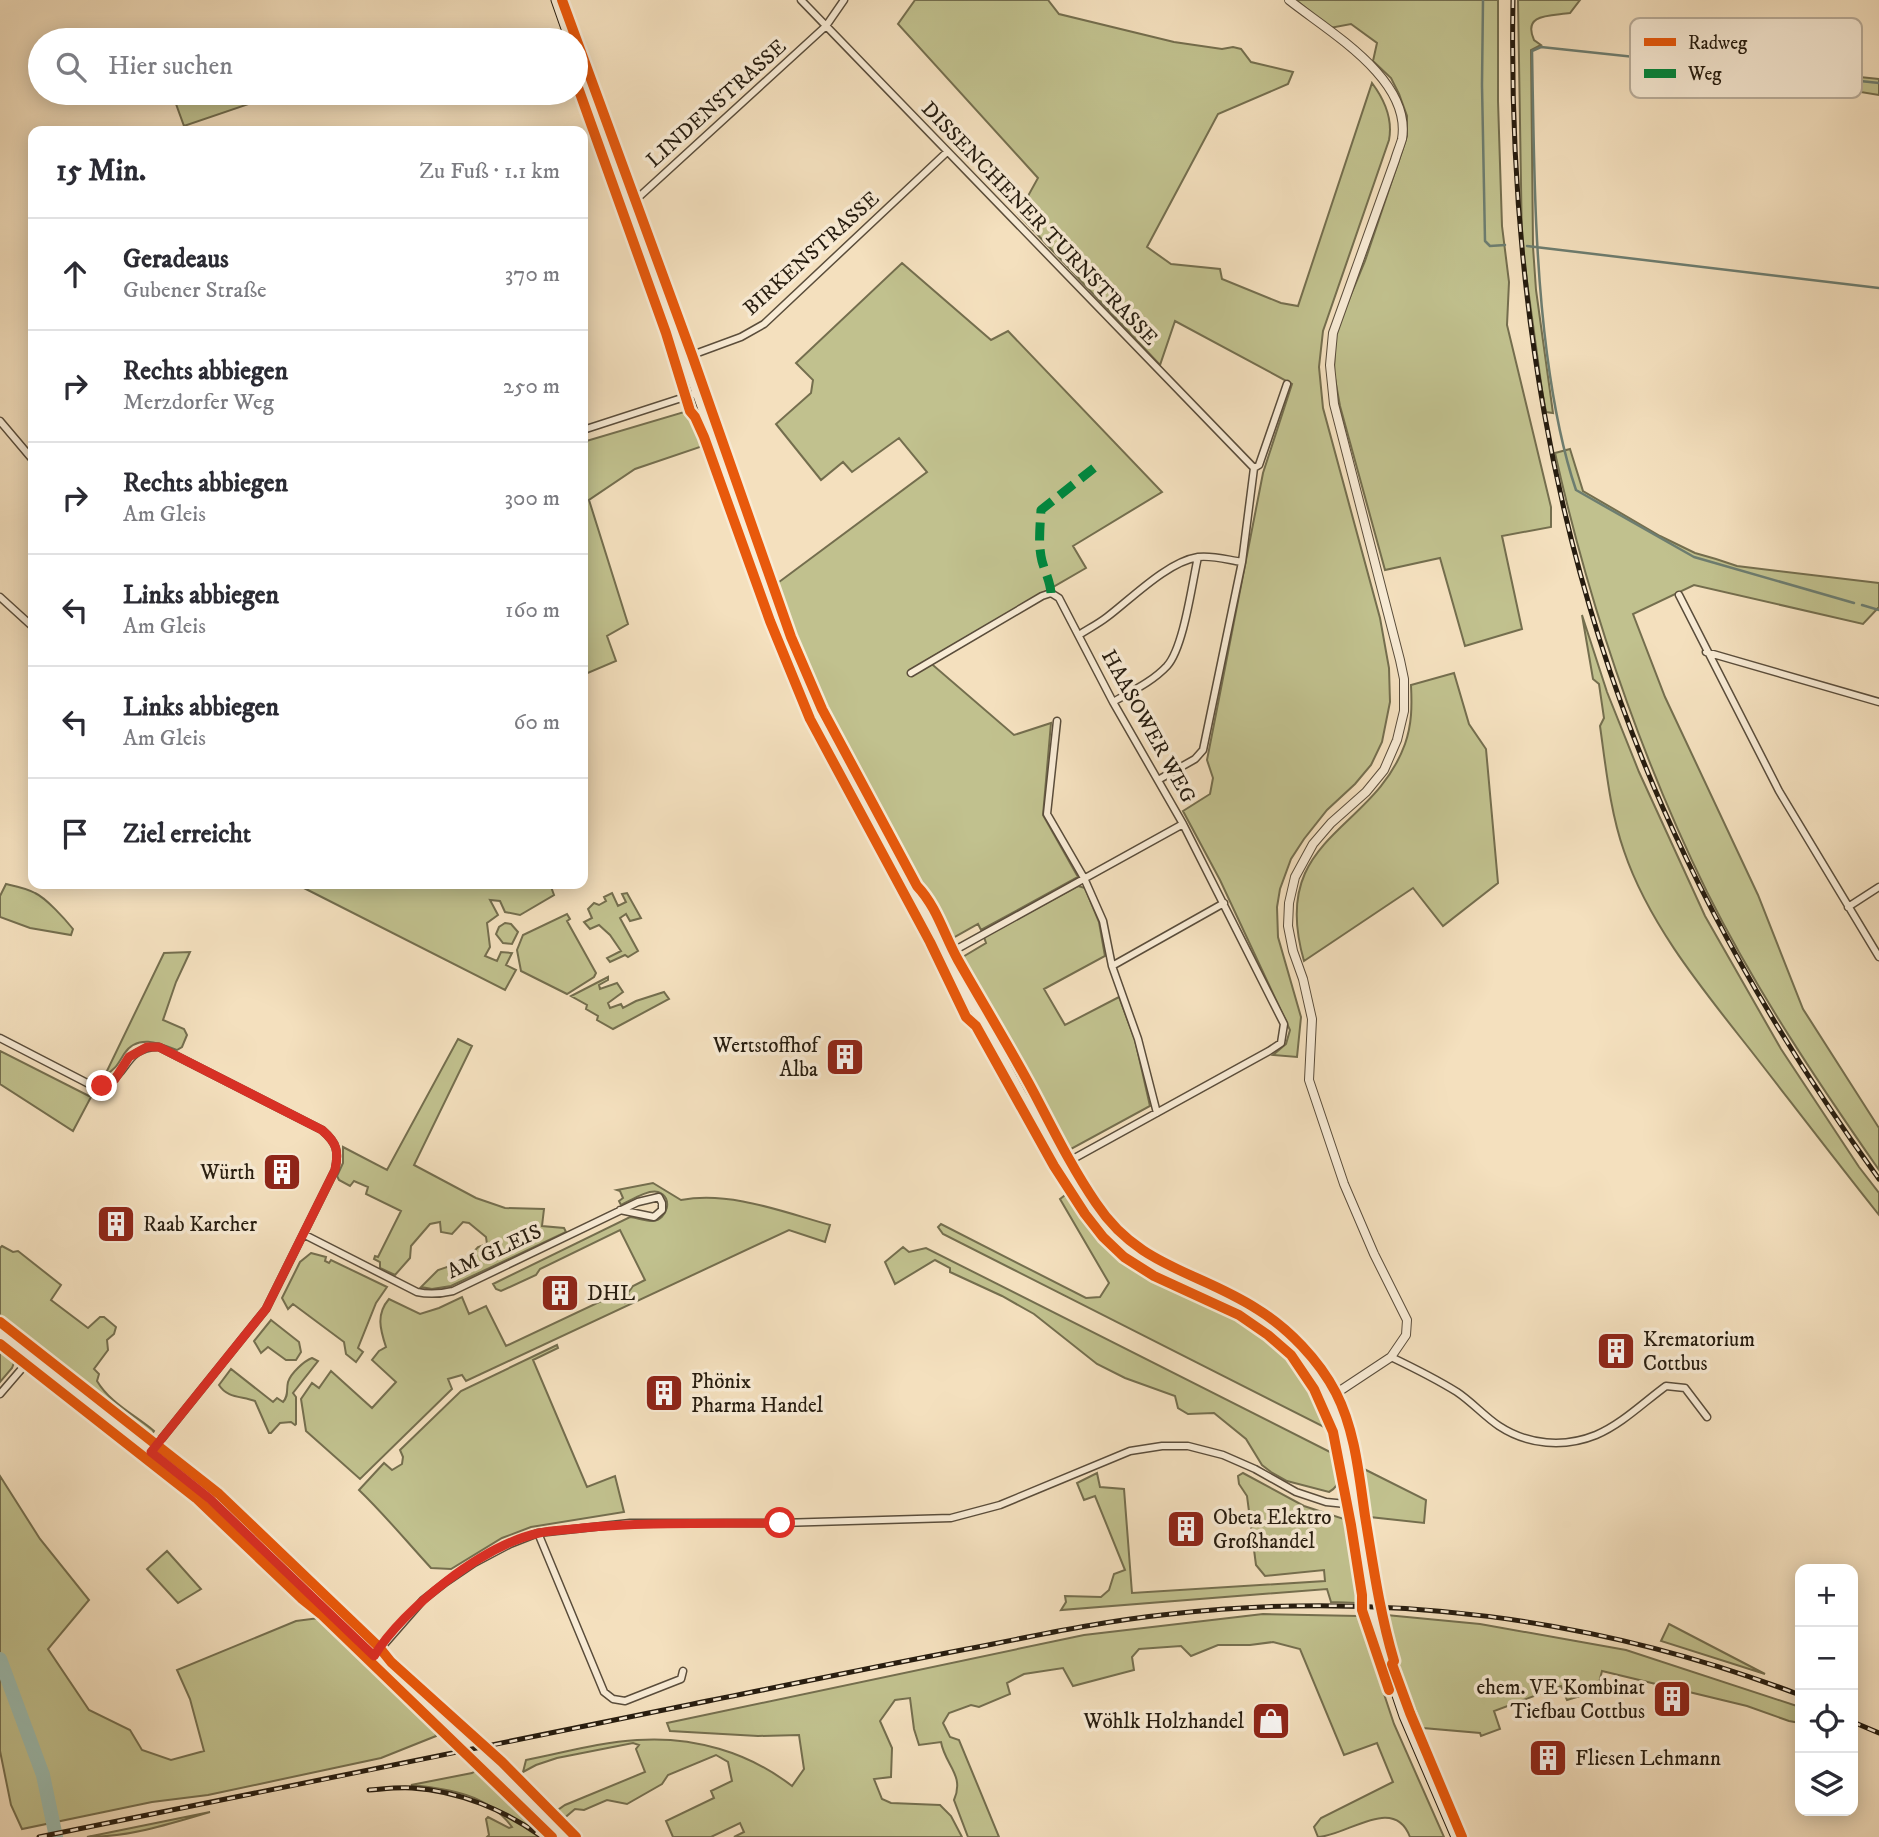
<!DOCTYPE html>
<html lang="de">
<head>
<meta charset="utf-8">
<style>
  :root { --surface:#fff; --page:#f7f7f7; --text:#2b2b33; --muted:#7c7c81; --line:#e1e1e2 }
  body { margin:0; font-family:"IM FELL DW Pica",serif; background:var(--page); color:var(--text) }
  .controls { position:absolute; right:21px; bottom:21px; display:grid; overflow:hidden; border-radius:14px; box-shadow:0 4px 18px #0003 }
  .controls button { width:63px; height:63px; display:grid; place-items:center; padding:0; border:0; border-bottom:2px solid var(--line); background:var(--surface); color:var(--text); font:35px sans-serif }
  .stop { position:absolute; width:21px; height:21px; margin:-16px; border:5px solid #d93025; border-radius:50%; background:#fff }
  .stop.end { background:#d93025; border-color:#fff; box-shadow:0 2px 7px #0008 }
  .list { margin:0; padding:0; list-style:none }
  h2 { display:flex; justify-content:space-between; align-items:center; height:91px; margin:0; padding:0 28px; font-size:30px }
  h2 small { font-size:23px; font-weight:400; color:var(--muted) }
  .list li { display:grid; grid-template-columns:46px 1fr auto; gap:21px; align-items:center; box-sizing:border-box; height:112px; padding:0 28px; border-top:2px solid var(--line) }
  .list b { display:block; font-size:26px; white-space:nowrap }
  .list p { margin:0; font-size:23px; white-space:nowrap; color:var(--muted) }
  .list em { font-size:23px; font-style:normal; color:var(--muted) }
  .icon { flex:none; width:38px; height:38px; fill:none; stroke:currentColor; stroke-width:2; stroke-linecap:round; stroke-linejoin:round }
  .map { position:relative; flex:none; width:1879px; height:1837px; overflow:hidden }
  .search { position:absolute; background:var(--surface); box-shadow:0 4px 18px #0003; left:28px; top:28px; width:560px; height:77px; display:flex; align-items:center; gap:18px; box-sizing:border-box; padding:0 24px; border-radius:38px; color:var(--muted); font-size:26px }
  .panel { position:absolute; background:var(--surface); box-shadow:0 4px 18px #0003; left:28px; top:126px; width:560px; height:763px; border-radius:14px }
  .map>svg:first-child { display:block }
  .green { fill:#c1c18e; stroke:#746e4e; stroke-width:2 }
  .lines { fill:none; stroke-linecap:round; stroke-linejoin:round }
  .stream { stroke:#6d7d70; stroke-width:2.5 }
  .river { stroke:#9cbdb1; stroke-width:14 }
  .minor-casing { stroke:#5a4d3b; stroke-width:9 }
  .tertiary-casing { stroke:#5a4d3b; stroke-width:10 }
  .secondary-casing { stroke:#261c0f; stroke-width:11 }
  .minor { stroke:#f8ebd5; stroke-width:6 }
  .tertiary { stroke:#f8ebd5; stroke-width:8 }
  .secondary { stroke:#f8ebd5; stroke-width:9 }
  .rail-casing { stroke:#261c0f; stroke-width:5 }
  .rail { stroke:#f8ebd5; stroke-width:2.5; stroke-dasharray:8; stroke-linecap:butt }
  .quiet { stroke:#00873e; stroke-width:9; stroke-dasharray:18 9; stroke-linecap:butt }
  .cycleway-casing { stroke:#f8ebd5; stroke-width:15 }
  .cycleway { stroke:#e8590c; stroke-width:10 }
  .route { stroke:#d93025; stroke-width:9 }
  .labels { text-anchor:middle; stroke-width:7; stroke-linejoin:round; paint-order:stroke }
  .street-label { font-size:21px; fill:#261c0f; stroke:#f8ebd5 }
  .poi-label { font-size:21px; fill:#261c0f; stroke:#f8ebd5; text-anchor:start }
  .key { fill:#f8ebd5; stroke:#b9ad9a; stroke-width:2 }
  .key-label { font-size:19px; fill:#261c0f }
</style>
</head>
<body>
<div class="map">
<svg width="1879" height="1837" viewBox="0 0 1879 1837">
  <rect width="100%" height="100%" fill="#f4e0be"/>
  <filter id="stains"><feTurbulence type="fractalNoise" baseFrequency=".00286" numOctaves="4"/><feColorMatrix values="0 0 0 0 .2 0 0 0 0 .09 0 0 0 0 .02 0 0 0 .5 -.17"/></filter>
  <radialGradient id="worn" r=".72"><stop offset=".6" stop-color="#630" stop-opacity="0"/><stop offset="1" stop-color="#630" stop-opacity=".3"/></radialGradient>
  <!-- green -->
  <path class="green" d="M915,0H1048L1059,14L1174,42L1222,49L1233,47L1241,49L1251,62L1293,72L1288,84L1218,114L1147,247L1171,264L1220,269L1222,279L1281,303L1298,306L1372,83C1384,99 1393,119 1389,140L1323,331L1319,367L1323,408L1380,618L1389,668L1390,702L1382,742L1371,765L1355,784L1327,810L1304,839L1291,859L1280,889L1277,907L1278,937L1301,1017L1297,1057L1273,1055L1286,1044L1290,1030L1220,880L1183,811L1210,794L1213,778L1207,760L1263,473L1292,384L1175,321L1160,365L1018,214L1038,178L898,24Z
    M1296,0H1498V101L1502,226L1509,282L1507,325L1551,507V527L1502,536L1522,629L1465,646L1440,558L1385,570L1340,406L1334,373L1335,333L1365,261L1407,136V116L1399,94L1391,78L1373,61L1377,43L1351,24L1330,28Z
    M1518,0H1580L1570,13C1551,16 1522,13 1534,40L1541,45L1531,50L1533,247L1536,290L1553,413L1546,412L1542,390L1522,245Z
    M1802,71L1879,79V95L1800,82Z
    M172,93H281L184,126Z
    M902,263L991,340L1008,331L1162,492L1073,546L1086,568L927,660L1014,735L1051,723L1043,815L1078,877L981,930L978,924L951,939L930,897L921,886L827,712L775,585L927,472L899,438L852,472L843,462L821,480L776,424L811,393L813,380L796,363Z
    M684,412L692,418L703,446L635,469L589,500L628,624L607,636L616,661L583,675V442Z
    M1570,449L1583,491L1660,536L1695,553L1716,559L1737,566L1879,583V607L1863,624L1694,585L1633,614L1665,697L1758,895L1803,1009L1879,1128V1170C1817,1081 1756,990 1707,892C1639,753 1589,604 1555,453Z
    M1582,615L1607,692L1639,772L1705,916L1781,1049L1859,1167L1879,1193V1215C1836,1161 1794,1106 1752,1052C1704,991 1649,925 1624,851C1610,811 1606,768 1600,726L1604,718L1599,684L1593,679Z
    M1454,673L1469,724L1486,749L1498,883L1443,926L1413,888L1304,961C1268,836 1373,833 1405,744C1412,724 1412,706 1411,685Z
    M6,884C15,886 26,888 35,893C46,898 65,919 73,929L71,935L30,928L0,917V896Z
    M296,884H550L554,895L520,915L505,912L500,901L490,900L498,915L487,923L490,947L485,956L497,961L501,952L512,953L506,965L516,970L505,990Z
    M1078,886L1085,888L1099,922L1105,956L1044,989L1065,1025L1119,997L1135,1040L1150,1106L1071,1149L1064,1148L1030,1080L961,958L986,943L984,937Z
    M612,893L618,906L626,902L622,894L627,893L641,918L630,921L626,914L620,918L638,951L628,957L625,955L610,962L607,958L621,951L610,935L599,925L590,929L584,922L592,918L588,909L594,903L599,905L606,901L604,897Z
    M567,914L570,919L567,921L596,973L594,977L567,994L521,971L517,950L523,935Z
    M505,923L511,924L518,932L512,944L503,943L496,934L499,927Z
    M190,952L176,982L163,1020L184,1029L187,1035L182,1047L177,1050C159,1043 137,1034 124,1054C118,1064 115,1070 105,1075L164,953Z
    M608,977V980L599,985L600,989L617,983L623,992L608,1003L610,1008L621,1004L623,1008L636,1001L664,992L669,999L613,1029L597,1020L598,1016L586,1009L587,1005L571,996Z
    M458,1039L472,1046L414,1165L476,1198L505,1208L544,1209L542,1226L564,1228L566,1232L451,1286L432,1289L421,1287L438,1270L465,1261L478,1247L487,1244L486,1237L469,1223L463,1222L452,1234L441,1232L440,1222L430,1224L411,1246L410,1258L395,1275L380,1268V1262L374,1259L375,1256L378,1257L401,1211L366,1194L368,1187L354,1181L350,1186L339,1180L337,1176L343,1163V1147L387,1170Z
    M0,1051L91,1097L73,1131L0,1084Z
    M653,1183L681,1200C731,1191 783,1212 830,1225L825,1242L789,1230L466,1381L462,1375L448,1379L452,1389L360,1479L306,1431L301,1399L312,1383L319,1388L331,1371L372,1408L396,1382L372,1360L379,1351L386,1347C380,1329 376,1314 389,1299L420,1314L439,1308L462,1297L469,1314L486,1306L506,1346L614,1295L622,1296L625,1303L631,1300L628,1293L633,1286L645,1280L620,1230L540,1269L536,1275L501,1291L496,1289L493,1284L630,1217C637,1218 646,1221 653,1221C667,1220 674,1197 658,1192C648,1189 630,1201 621,1205L619,1201L623,1198L620,1191L617,1190Z
    M1068,1193C1085,1216 1100,1242 1123,1259C1144,1275 1169,1286 1193,1297C1262,1328 1303,1356 1330,1430L943,1234L938,1227L941,1224L1086,1298L1100,1297L1109,1283L1060,1199Z
    M2,1246L13,1252L18,1251L61,1285L51,1300L88,1328L100,1317H104L116,1327L114,1334L107,1340L108,1350L94,1369L99,1374L97,1381C110,1403 135,1415 154,1431L150,1437L0,1320V1248Z
    M903,1247L909,1252L926,1248L1336,1455C1340,1469 1343,1485 1329,1492L1287,1481L1271,1472L1262,1465L1246,1439L1214,1413L1188,1414L1178,1408L1175,1396L1125,1378L1097,1364L1034,1314L1002,1296L950,1272V1268L935,1260L895,1284L885,1262Z
    M311,1253L326,1257L325,1261L329,1263L331,1260L387,1287L376,1303L358,1348L363,1352L356,1362L346,1354L344,1342L293,1304L288,1309L282,1298L300,1262Z
    M271,1320L299,1342L301,1352L296,1360H286L268,1347L261,1353L254,1341Z
    M557,1345L558,1348L533,1360L587,1487L615,1476L624,1512L531,1527L502,1538L451,1569L431,1568C407,1542 385,1515 359,1490L384,1463L392,1470L402,1464L403,1457L400,1450L461,1391Z
    M0,1347L15,1360L12,1368L0,1382Z
    M312,1358L318,1361L293,1393L296,1397V1424L295,1425L291,1422L280,1423L271,1433H269L255,1401C241,1396 227,1398 219,1385L231,1369L273,1402L277,1398L283,1402C289,1395 286,1391 288,1382C291,1373 304,1361 312,1358Z
    M168,1456L219,1497L317,1590L313,1591L214,1498L172,1462Z
    M1362,1468L1426,1500L1424,1523L1370,1517Z
    M1097,1473L1100,1487L1124,1489L1132,1593L1325,1581L1324,1570L1265,1576L1256,1565L1247,1496L1239,1484L1238,1476L1243,1473L1304,1506L1344,1519L1349,1527L1358,1603L1331,1602L1327,1589L1061,1610L1066,1602L1065,1596L1101,1597L1109,1590L1114,1574L1125,1570L1095,1496L1084,1500L1077,1483Z
    M0,1476L40,1539L89,1600L48,1649L89,1710L130,1730L142,1750L171,1760L204,1751L190,1699L177,1670L296,1621L319,1618L435,1730L436,1736L381,1758L208,1795L152,1802L22,1829L11,1805L0,1751Z
    M210,1509H216L302,1591L304,1598Z
    M167,1551L201,1589L178,1603L147,1569Z
    M1263,1614L1358,1616L1394,1724L1444,1837H1410C1394,1794 1347,1836 1318,1837L1314,1827L1321,1818L1393,1782L1377,1743L1344,1755L1300,1649L1273,1642L1250,1645H1218L1191,1656L1181,1646L1139,1649L1132,1657L1134,1670L1073,1686L1063,1668L1024,1674L1007,1683L1010,1694L979,1707L971,1705L949,1713L943,1723L950,1737L959,1740L999,1837H968L954,1800C965,1775 945,1765 941,1742L919,1745L914,1729L910,1698L895,1700L880,1721L892,1748L891,1777L874,1779L882,1799L891,1803L940,1805L951,1816L962,1837H734L744,1832L740,1823L711,1837H673L666,1821L714,1798L711,1791L732,1781L728,1762L716,1755L668,1775L662,1784L627,1804L607,1800L584,1810L575,1809L562,1820L555,1812L565,1805L645,1772L636,1749L639,1745L633,1743L557,1758L536,1765L523,1772L526,1760C562,1753 600,1742 637,1740C693,1736 748,1752 792,1786L804,1769L799,1735L758,1736L670,1731L667,1723L1084,1635Z
    M1386,1615L1480,1624L1626,1650L1800,1707V1723L1789,1721L1747,1706L1602,1671L1597,1691L1567,1700L1561,1686L1494,1711L1500,1729L1481,1736L1480,1733L1423,1728L1402,1676Z
    M1669,1624L1765,1674L1661,1641Z
    M479,1769L549,1837H487L489,1835L486,1819L488,1817L509,1828L512,1827C488,1794 449,1789 411,1785L472,1773Z
    M210,1812C170,1824 129,1837 87,1837Z"/>
  <g class="lines">
    <!-- stream -->
    <path class="stream" d="M1483,0L1482,85L1485,241L1490,246L1505,245
      M1527,246L1879,288
      M1854,603L1694,557L1576,490C1561,446 1553,400 1547,354C1534,254 1534,153 1532,51L1541,47L1879,83
      M1862,605L1879,610"/>
    <!-- river -->
    <path class="river" d="M0,1659L43,1775L56,1837"/>
    <!-- minor casing -->
    <g class="minor-casing">
      <path id="minor" d="M801,0L1254,468
        M629,206L826,26L844,0
        M684,358L741,337L764,324L947,152
        M0,421L33,460
        M583,430L697,393
        M1679,595L1779,791L1879,957
        M0,597L33,627
        M1079,635C1088,629 1098,624 1107,617C1131,599 1167,562 1198,557C1212,555 1228,560 1242,562
        M1706,652L1879,702
        M911,673L1042,596L1051,593L1059,598L1113,702L1183,824L1284,1024L1281,1043L1269,1051L1062,1165
        M1113,702C1132,691 1152,682 1167,666C1184,647 1192,583 1198,557
        M1057,721L1047,814L1084,878L1103,921L1112,966L1138,1039L1157,1113
        M1158,780L1195,759L1203,750L1242,562L1254,468L1259,465L1287,384
        M1848,907L1879,887
        M946,955L1183,824
        M1112,966L1224,903
        M0,1038L89,1084C130,1090 118,1046 159,1047L322,1130C337,1143 339,1151 335,1170L266,1309L151,1452
        M305,1235L417,1292C430,1295 440,1294 453,1291L638,1202L659,1197L662,1203V1210L654,1217L620,1210
        M1391,1357C1414,1368 1436,1379 1457,1392C1472,1402 1484,1416 1499,1426C1528,1445 1564,1448 1596,1435C1622,1424 1644,1402 1666,1386L1685,1388L1707,1417
        M0,1394L31,1358
        M538,1533L604,1692L613,1699L625,1701L681,1679L683,1671
        M374,1656L423,1600L446,1582L474,1563L510,1544L538,1533L630,1523H780L951,1518L1000,1505L1130,1451L1162,1446H1188L1223,1455L1255,1469L1296,1492L1326,1502L1356,1505"/>
    </g>
    <!-- tertiary casing -->
    <g class="tertiary-casing">
      <path id="tertiary" d="M1289,0C1329,32 1412,79 1402,139C1400,146 1397,153 1395,160L1333,333L1330,365L1334,404L1400,660L1404,679V711L1397,740L1384,770L1366,792L1331,823L1313,844L1295,877L1289,903L1288,926L1293,951L1303,979L1312,1019L1309,1080L1344,1184L1374,1254L1407,1320L1406,1335L1391,1357L1329,1398
        M0,1333L210,1499L374,1656L478,1748L513,1781L531,1804
        M435,1715L563,1837"/>
    </g>
    <!-- secondary casing -->
    <g class="secondary-casing">
      <path id="secondary" d="M556,0L570,40
        M576,56L783,632L815,712L835,751L1020,1092L1084,1200L1110,1234L1129,1251L1156,1270L1253,1315L1284,1337L1309,1366L1329,1398L1347,1456L1371,1606L1387,1666L1404,1716L1456,1837"/>
    </g>
    <!-- minor -->
    <use href="#minor" class="minor"/>
    <!-- tertiary -->
    <use href="#tertiary" class="tertiary"/>
    <!-- secondary -->
    <use href="#secondary" class="secondary"/>
    <!-- rail casing -->
    <g class="rail-casing">
      <path id="rail" d="M1513,0C1508,276 1551,554 1663,808C1721,939 1795,1063 1879,1179
        M1853,1722L1879,1733
        M369,1790C383,1789 398,1787 412,1788C459,1791 505,1810 542,1837
        M39,1837C257,1793 475,1749 693,1704C793,1684 893,1663 993,1644C1052,1632 1112,1620 1171,1614C1385,1590 1599,1618 1800,1695"/>
    </g>
    <!-- rail -->
    <use href="#rail" class="rail"/>
    <!-- quiet -->
    <path class="quiet" d="M1051,593C1050,581 1045,572 1042,561C1038,545 1040,527 1041,510L1094,468"/>
    <!-- cycleway casing -->
    <g class="cycleway-casing">
      <path id="cycleway" d="M562,0L692,355L791,637L822,709L917,886C937,907 944,935 958,960C983,1004 1010,1048 1034,1093C1054,1131 1072,1168 1096,1203C1138,1267 1198,1271 1257,1309C1288,1328 1319,1360 1336,1393C1355,1430 1359,1475 1365,1516C1373,1565 1380,1614 1394,1661L1392,1664L1410,1713L1462,1837
        M576,82L666,333L690,411L695,417L704,437L770,621L810,719L930,942L966,1017L976,1026L1054,1166L1085,1214L1103,1237L1124,1257L1154,1276L1239,1315L1268,1335L1291,1355L1314,1389L1333,1432L1351,1525L1362,1595V1610L1389,1690
        M0,1322L219,1494L379,1647L391,1662L502,1762L576,1837
        M0,1344L196,1498L301,1598L321,1614L552,1837"/>
    </g>
    <!-- cycleway -->
    <use href="#cycleway" class="cycleway"/>
  </g>
  <g class="lines">
    <!-- route -->
    <path class="route" d="M102,1086L115,1079L129,1057L147,1047H159L322,1130C337,1143 339,1151 335,1170L266,1309L151,1452L210,1499L374,1656C404,1608 483,1545 539,1533C553,1530 568,1530 582,1528C648,1522 713,1524 780,1523"/>
  </g>
  <!-- icons -->
  <defs>
    <g id="building-square" transform="scale(2.0125)"><rect x="-9" y="-9" width="18" height="18" rx="4" fill="#8f2418" stroke="#f8ebd5"/><path d="M-4-6H4V6H1V3H-1V6H-4ZM-2.5-4.3h1.7v1.8h-1.7ZM.8-4.3h1.7v1.8H.8ZM-2.5-1h1.7V.8h-1.7ZM.8-1h1.7V.8H.8Z" fill="#fff"/></g>
    <g id="shop-square" transform="scale(2.0125)"><rect x="-9" y="-9" width="18" height="18" rx="4" fill="#8f2418" stroke="#f8ebd5"/><path d="M-5-2.5h2.3a2.7 3.5 0 0 1 5.4 0H5L5.5 6h-11ZM-1.5-2.5h3a1.5 2.3 0 0 0-3 0Z" fill="#fff"/></g>
  </defs>
  <g fill-rule="evenodd">
    <use href="#building-square" x="845" y="1057"/>
    <use href="#building-square" x="282" y="1172"/>
    <use href="#building-square" x="116" y="1224"/>
    <use href="#building-square" x="560" y="1293"/>
    <use href="#building-square" x="1616" y="1351"/>
    <use href="#building-square" x="664" y="1393"/>
    <use href="#building-square" x="1186" y="1529"/>
    <use href="#building-square" x="1672" y="1699"/>
    <use href="#shop-square" x="1271" y="1721"/>
    <use href="#building-square" x="1548" y="1758"/>
  </g>
  <g class="labels">
    <!-- street labels -->
    <g class="street-label">
      <text transform="translate(716 103) rotate(-42)" y="7">LINDENSTRASSE</text>
      <text transform="translate(1040 223) rotate(46)" y="7">DISSENCHENER TURNSTRASSE</text>
      <text transform="translate(811 253) rotate(-42)" y="7">BIRKENSTRASSE</text>
      <text transform="translate(1149 726) rotate(61)" y="7">HAASOWER WEG</text>
      <text transform="translate(494 1251) rotate(-25)" y="7">AM GLEIS</text>
    </g>
    <!-- poi labels -->
    <g class="poi-label">
      <text x="818" y="1052" text-anchor="end">Wertstoffhof<tspan x="818" dy="24">Alba</tspan></text>
      <text x="255" y="1179" text-anchor="end">Würth</text>
      <text x="143" y="1231">Raab Karcher</text>
      <text x="587" y="1300">DHL</text>
      <text x="1643" y="1346">Krematorium<tspan x="1643" dy="24">Cottbus</tspan></text>
      <text x="691" y="1388">Phönix<tspan x="691" dy="24">Pharma Handel</tspan></text>
      <text x="1213" y="1524">Obeta Elektro<tspan x="1213" dy="24">Großhandel</tspan></text>
      <text x="1645" y="1694" text-anchor="end">ehem. VE Kombinat<tspan x="1645" dy="24">Tiefbau Cottbus</tspan></text>
      <text x="1244" y="1728" text-anchor="end">Wöhlk Holzhandel</text>
      <text x="1575" y="1765">Fliesen Lehmann</text>
    </g>
  </g>
  <!-- legend -->
  <rect x="1630" y="18" width="232" height="80" rx="10" class="key"/>
  <rect x="1644" y="38" width="32" height="8" fill="#e8590c"/>
  <rect x="1644" y="69" width="32" height="9" fill="#00873e"/>
  <g class="key-label">
    <text x="1688" y="49">Radweg</text>
    <text x="1688" y="80">Weg</text>
  </g>
  <rect width="100%" height="100%" filter="url(#stains)"/>
  <rect width="100%" height="100%" fill="url(#worn)"/>
</svg>
<div class="controls">
<button>+</button>
<button>−</button>
<button><svg class="icon" aria-label="locate" viewBox="0 0 24 24"><circle cx="12" cy="12" r="6"/><path d="M12 2v4M12 18v4M2 12h4M18 12h4"/></svg></button>
<button><svg class="icon" aria-label="layers" viewBox="0 0 24 24"><path d="M12 4l9 5-9 5-9-5zM3 14l9 5 9-5"/></svg></button>
</div>
<div class="stop" style="left:780px;top:1523px"></div>
<div class="stop end" style="left:102px;top:1086px"></div>
<div class="search"><svg class="icon" aria-label="search" viewBox="0 0 24 24"><circle cx="10" cy="10" r="6"/><path d="M15 15l6 6"/></svg>Hier suchen</div>
<section class="panel">
<h2>15 Min.<small>Zu Fuß · 1.1 km</small></h2>
<ul class="list">
<li><svg class="icon" aria-label="ahead" viewBox="0 0 24 24"><path d="M12 20V5M6 11l6-6 6 6"/></svg><div><b>Geradeaus</b><p>Gubener Straße</p></div><em>370 m</em></li>
<li><svg class="icon" aria-label="right" viewBox="0 0 24 24"><path d="M7 20v-9h11M14 6l5 5-5 5"/></svg><div><b>Rechts abbiegen</b><p>Merzdorfer Weg</p></div><em>250 m</em></li>
<li><svg class="icon" aria-label="right" viewBox="0 0 24 24"><path d="M7 20v-9h11M14 6l5 5-5 5"/></svg><div><b>Rechts abbiegen</b><p>Am Gleis</p></div><em>300 m</em></li>
<li><svg class="icon" aria-label="left" viewBox="0 0 24 24"><path d="M17 20v-9H6M10 6l-5 5 5 5"/></svg><div><b>Links abbiegen</b><p>Am Gleis</p></div><em>160 m</em></li>
<li><svg class="icon" aria-label="left" viewBox="0 0 24 24"><path d="M17 20v-9H6M10 6l-5 5 5 5"/></svg><div><b>Links abbiegen</b><p>Am Gleis</p></div><em>60 m</em></li>
<li><svg class="icon" aria-label="arrive" viewBox="0 0 24 24"><path d="M6 21V4h12l-3 4 3 4H6"/></svg><div><b>Ziel erreicht</b></div></li>
</ul>
</section>
</div>
</body>
</html>
